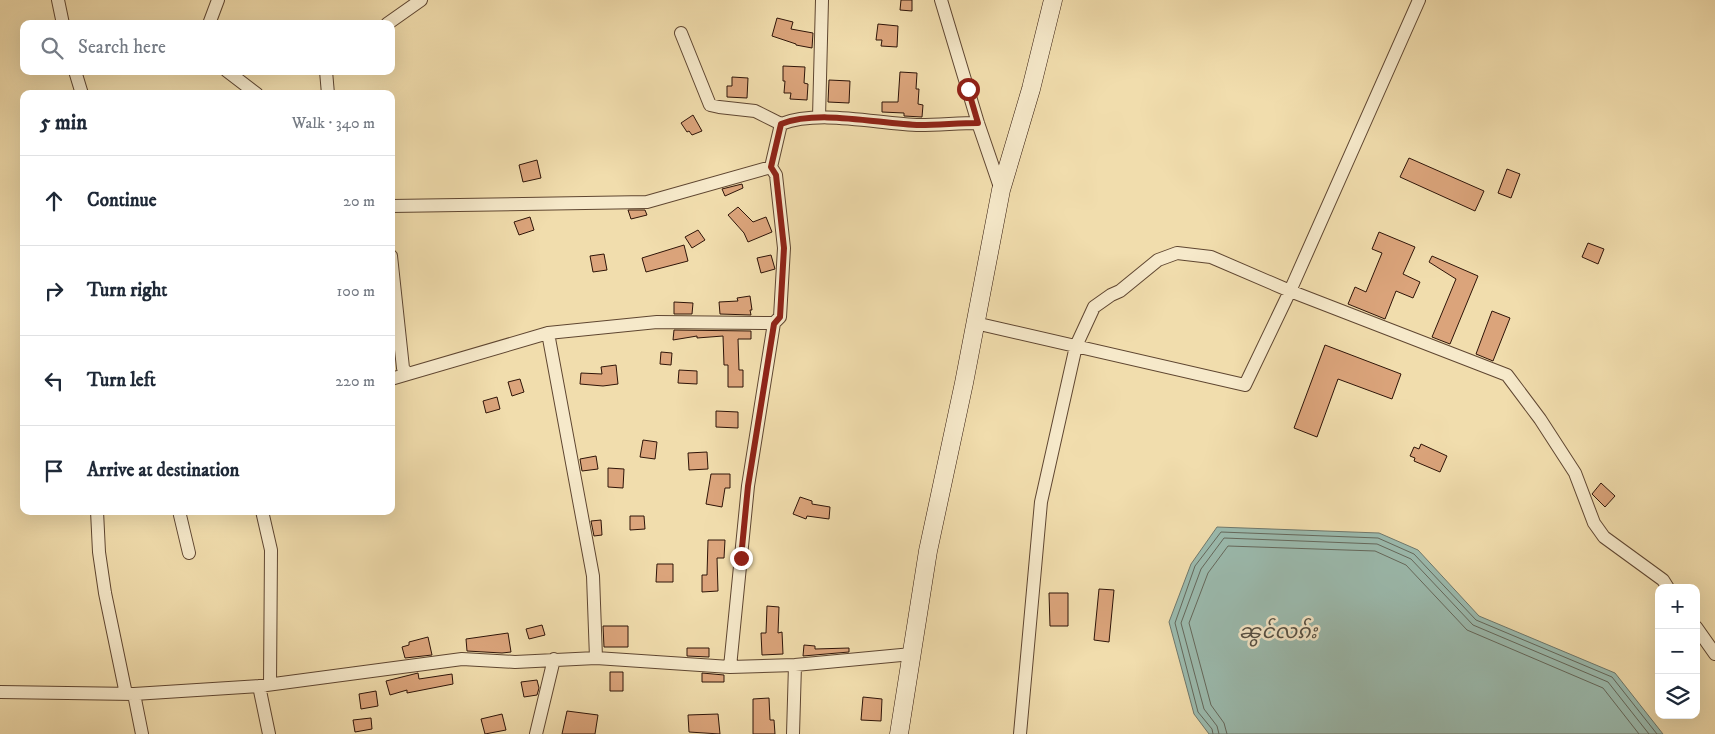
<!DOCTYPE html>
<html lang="en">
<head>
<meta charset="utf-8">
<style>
  :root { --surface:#fff; --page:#f6f6f7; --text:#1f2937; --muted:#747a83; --line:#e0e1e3 }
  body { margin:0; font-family:"IM FELL DW Pica","Noto Sans Myanmar",serif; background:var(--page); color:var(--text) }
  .controls { position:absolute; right:15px; bottom:15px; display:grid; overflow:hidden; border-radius:10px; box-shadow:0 5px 20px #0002 }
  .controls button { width:45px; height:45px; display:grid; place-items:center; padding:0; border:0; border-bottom:1px solid var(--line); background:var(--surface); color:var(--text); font:25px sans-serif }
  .stop { position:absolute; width:15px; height:15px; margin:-11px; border:4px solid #8f2418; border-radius:50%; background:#fff }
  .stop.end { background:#8f2418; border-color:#fff; box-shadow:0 1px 5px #0008 }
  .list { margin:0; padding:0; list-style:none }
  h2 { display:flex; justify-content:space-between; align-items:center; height:65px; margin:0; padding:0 20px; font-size:21px }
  h2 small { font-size:16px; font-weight:400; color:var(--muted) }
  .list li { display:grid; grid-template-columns:32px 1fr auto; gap:15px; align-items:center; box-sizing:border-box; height:90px; padding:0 20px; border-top:1px solid var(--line) }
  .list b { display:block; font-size:19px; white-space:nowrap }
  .list em { font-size:16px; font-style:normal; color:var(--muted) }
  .icon { flex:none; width:28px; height:28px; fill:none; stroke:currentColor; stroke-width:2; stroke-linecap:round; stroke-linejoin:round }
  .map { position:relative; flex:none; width:1715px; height:734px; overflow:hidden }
  .search { position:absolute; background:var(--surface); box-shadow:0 5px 20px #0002; left:20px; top:20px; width:375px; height:55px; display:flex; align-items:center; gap:12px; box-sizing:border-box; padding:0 18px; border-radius:10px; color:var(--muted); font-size:19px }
  .panel { position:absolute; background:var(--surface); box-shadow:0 5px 20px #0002; left:20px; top:90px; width:375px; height:425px; border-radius:10px }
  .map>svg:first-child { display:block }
  .water { fill:#9bbbaf; stroke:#6f786c }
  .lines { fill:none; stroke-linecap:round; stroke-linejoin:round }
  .shore { stroke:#64685c; stroke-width:1 }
  .building { fill:#dba47b; stroke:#2e1408 }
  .minor-casing { stroke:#5f4631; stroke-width:14 }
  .secondary-casing { stroke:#2e1408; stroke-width:19 }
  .minor { stroke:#f6e9ca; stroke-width:12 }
  .secondary { stroke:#f6e9ca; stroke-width:18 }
  .route { stroke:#8f2418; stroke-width:6 }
  .labels { text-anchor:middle; stroke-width:5; stroke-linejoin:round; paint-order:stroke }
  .water-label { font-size:20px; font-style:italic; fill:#544e42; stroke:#f6e9ca }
</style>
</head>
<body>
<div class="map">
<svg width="1715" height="734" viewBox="0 0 1715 734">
  <rect width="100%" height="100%" fill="#f1ddad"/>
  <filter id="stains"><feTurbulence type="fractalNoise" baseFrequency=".004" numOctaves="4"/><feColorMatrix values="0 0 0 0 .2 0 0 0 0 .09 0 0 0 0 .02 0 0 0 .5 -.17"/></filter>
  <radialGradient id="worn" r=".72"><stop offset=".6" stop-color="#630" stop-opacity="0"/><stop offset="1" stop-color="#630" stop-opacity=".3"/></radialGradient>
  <!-- water -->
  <path class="water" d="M1217,527L1379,533L1418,550L1479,616L1615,673L1663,734H1209L1194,714L1169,622L1191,564Z"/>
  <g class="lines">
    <!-- shore -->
    <path class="shore" d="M1213,734L1212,729L1198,712L1175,623L1195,566L1221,532L1378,538L1414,554L1476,620L1612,677L1657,734
      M1219,734L1217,726L1204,709L1181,623L1201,569L1224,538L1377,544L1411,559L1473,625L1608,682L1649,734
      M1227,734L1224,723L1211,705L1189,623L1208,573L1228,546L1375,551L1406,565L1467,630L1603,688L1639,734"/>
  </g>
  <!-- building -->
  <path class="building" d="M901,0H912V11L900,10Z
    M777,18L793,22L791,29L813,33L812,48L796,45V44L772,36Z
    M878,24L898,26L897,47L881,46L882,40H876Z
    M783,66L805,67L804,83L808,84L807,100L790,99L791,93H784L785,81H783Z
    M900,72L917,73L916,89H919L918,104L923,105L922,117L904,116V113L882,112V102H898Z
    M732,77L748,78L747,98L727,97V86H732Z
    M829,80L850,81L849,103L828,102Z
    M693,115L702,131L692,135L689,131L687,132L681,123Z
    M1409,158L1484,191L1475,211L1400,177Z
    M537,160L541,178L523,182L519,165Z
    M1507,169L1520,174L1511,198L1498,193Z
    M742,184L743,188L725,196L722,189Z
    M738,207L753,222L766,217L772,232L748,242L744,233L728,215Z
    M628,210H645L647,215L631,219Z
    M530,217L534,230L519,235L514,222Z
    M698,230L705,240L692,248L685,237Z
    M1379,232L1415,247L1403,274L1420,282L1413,298L1396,291L1385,319L1348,304L1355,287L1366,292L1382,253L1372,249Z
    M1588,243L1604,249L1598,264L1582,257Z
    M684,245L688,261L646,272L642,258Z
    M604,254L607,270L593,272L590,256Z
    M771,255L775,269L761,273L757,258Z
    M1432,256L1478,276L1450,344L1432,337L1456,279L1429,262Z
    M750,296L752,310H750L751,315L720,314L719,302L738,301L737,298Z
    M674,302L693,303L692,314H674Z
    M1492,311L1510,318L1493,361L1476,354Z
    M674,330L751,331V339H738L739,370H743V387H728V365H724L723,336L697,338V336L673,340Z
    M1325,345L1401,374L1392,399L1338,379L1317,437L1294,428Z
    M661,352L672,353L671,365L660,364Z
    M616,365L618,384L603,386L580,384L581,373L602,374L601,367Z
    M679,370L697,371V384L678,383Z
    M520,379L524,392L512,396L508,382Z
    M497,397L500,409L486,413L483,401Z
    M716,411L738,412V428L716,427Z
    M643,440L657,442L655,459L640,457Z
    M1421,444L1447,456L1440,472L1414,461L1415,458L1410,456L1414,447L1419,449Z
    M707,452L708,469L689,470L688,453Z
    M596,456L598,469L582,471L580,459Z
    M608,468L624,469L623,488L608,487Z
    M711,474H730V488H725L722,507L706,504Z
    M1601,483L1615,496L1605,507L1592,494Z
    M800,497L812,501V504L830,507L829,519L807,516L806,519L793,514Z
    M630,516H644L645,529L630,530Z
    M601,520L602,535L594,536L591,521Z
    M708,540H725L724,558H717L718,591L702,592V575H707Z
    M657,564H673V582H656Z
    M1099,589L1114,590L1109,642L1094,640Z
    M1049,593H1068V626H1050Z
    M767,606L779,607L778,633L782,632L783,654L762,655L761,633H766Z
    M542,625L545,635L529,639L526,629Z
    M603,626H628V647H604Z
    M508,633L511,652L502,653L467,651L466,639Z
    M428,637L432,655L405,658L402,647L409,645V642Z
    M804,645L815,646V649L849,648V652L803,656Z
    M687,648H709V657L687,656Z
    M610,672H623V691H610Z
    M418,673L419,679L452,674L453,684L407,693V690L390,695L386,681Z
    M702,673L724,675V682H702Z
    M537,680L539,688L537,695L524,697L521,682Z
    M376,691L378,706L361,709L359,694Z
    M863,697L882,699L881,721L861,720Z
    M769,698L770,720H774L775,734H753V699Z
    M567,711L598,715L595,734H562Z
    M502,714L506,730L485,734L481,719Z
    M718,714L720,734L689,732L688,715Z
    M371,718L372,729L355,732L353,720Z"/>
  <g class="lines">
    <!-- minor casing -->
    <g class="minor-casing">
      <path id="minor" d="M58,0L63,24
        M941,0L978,123L1001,190
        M209,24L218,0
        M387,24L421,0
        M681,33L710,105L719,107L755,111L781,124
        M75,71L82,94
        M227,71L257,94
        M326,71L328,94
        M819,117L822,0
        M391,206L647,202L771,167
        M391,256L403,368L408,374L548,333L657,322L774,323
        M975,323L1245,385L1290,291L1419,0
        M548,333L593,576L596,658
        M391,379L408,374
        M97,511L99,552L105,593L126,694
        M179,511L189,553
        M262,511L271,550L270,684
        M1696,627L1715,654
        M730,667L748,486L774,323L780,317L784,248L776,175L771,167L781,124C820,109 878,124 920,125C939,125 959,123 978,123
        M259,686L269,734
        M0,692L134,694L259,686L462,659L515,662L596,658L730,667L795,665L912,654
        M134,694L142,734
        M536,734L554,659
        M793,734L795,665
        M1020,734L1041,502L1076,346L1094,307L1111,295L1120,291L1158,260L1177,253L1211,257L1290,291L1507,375L1540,419L1575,473L1594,523L1604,537L1663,580L1668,588"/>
    </g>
    <!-- secondary casing -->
    <g class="secondary-casing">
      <path id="secondary" d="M899,734L928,551L964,383L1001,190L1031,89L1053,0"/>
    </g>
    <!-- minor -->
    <use href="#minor" class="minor"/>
    <!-- secondary -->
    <use href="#secondary" class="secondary"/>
  </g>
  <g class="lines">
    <!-- route -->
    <path class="route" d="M741,558L748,486L774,324L780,317L784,248L776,175L771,167L781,124C819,109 879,124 920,125C939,125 959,123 978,123L968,89"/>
  </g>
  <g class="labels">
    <!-- water labels -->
    <g class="water-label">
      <text x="1278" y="638">ၼွင်လၵ်း</text>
    </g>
  </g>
  <rect width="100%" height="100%" filter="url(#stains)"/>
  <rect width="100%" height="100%" fill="url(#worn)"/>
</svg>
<div class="controls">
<button>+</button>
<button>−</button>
<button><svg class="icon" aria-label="layers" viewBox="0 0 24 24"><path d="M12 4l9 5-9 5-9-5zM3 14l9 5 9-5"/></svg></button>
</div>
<div class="stop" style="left:968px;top:89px"></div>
<div class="stop end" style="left:741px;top:558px"></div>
<div class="search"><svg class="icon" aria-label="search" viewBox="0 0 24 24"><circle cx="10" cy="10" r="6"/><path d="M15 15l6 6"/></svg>Search here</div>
<section class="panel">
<h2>5 min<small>Walk · 340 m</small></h2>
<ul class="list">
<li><svg class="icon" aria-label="ahead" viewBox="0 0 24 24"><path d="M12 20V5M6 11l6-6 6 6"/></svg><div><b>Continue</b></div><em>20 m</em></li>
<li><svg class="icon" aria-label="right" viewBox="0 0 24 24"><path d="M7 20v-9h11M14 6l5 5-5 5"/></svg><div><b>Turn right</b></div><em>100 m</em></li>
<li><svg class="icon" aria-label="left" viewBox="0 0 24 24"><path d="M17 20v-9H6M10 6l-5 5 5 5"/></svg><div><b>Turn left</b></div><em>220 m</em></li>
<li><svg class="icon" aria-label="arrive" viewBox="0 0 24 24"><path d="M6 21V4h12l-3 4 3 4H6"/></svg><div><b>Arrive at destination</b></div></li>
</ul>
</section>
</div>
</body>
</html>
